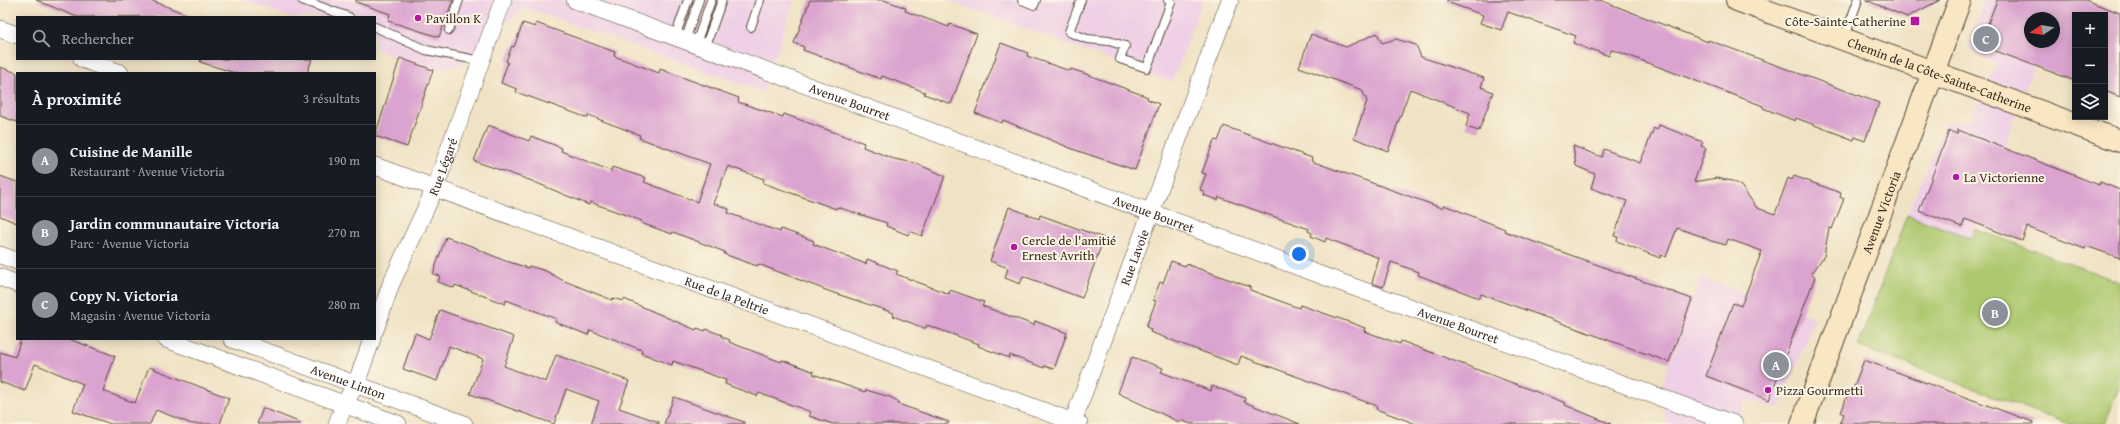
<!DOCTYPE html>
<html lang="fr">
<head>
<meta charset="utf-8">
<style>
  :root { --surface:#171b24; --page:#242831; --text:#f1f3f6; --muted:#9ea1a6; --line:#363941; --accent:#8c9099 }
  body { margin:0; font-family:"Gentium Book Plus",serif; background:var(--page); color:var(--text) }
  .controls { position:absolute; right:12px; top:12px; display:grid; overflow:hidden; border-radius:0px; box-shadow:0 2px 10px #0003 }
  .controls button { width:36px; height:36px; display:grid; place-items:center; padding:0; border:0; border-bottom:1px solid var(--line); background:var(--surface); color:var(--text); font:20px sans-serif }
  .compass { position:absolute; left:2024px; top:12px; width:36px; height:36px; border-radius:50%; background:var(--surface); box-shadow:0 2px 10px #0003; rotate:258deg }
  .you { position:absolute; left:1299px; top:254px; width:14px; height:14px; margin:-10px; border:3px solid #fff; border-radius:50%; background:#1a73e8; box-shadow:0 0 0 6px #1a73e833 }
  .badge { display:grid; place-items:center; width:26px; height:26px; border-radius:50%; background:var(--accent); color:#fff; font-size:13px; font-weight:700 }
  .pin { position:absolute; translate:-50% -50%; border:2px solid #fff; box-shadow:0 1px 4px #0006 }
  .list { margin:0; padding:0; list-style:none }
  h2 { display:flex; justify-content:space-between; align-items:center; height:52px; margin:0; padding:0 16px; font-size:17px }
  h2 small { font-size:13px; font-weight:400; color:var(--muted) }
  .list li { display:grid; grid-template-columns:26px 1fr auto; gap:12px; align-items:center; box-sizing:border-box; height:72px; padding:0 16px; border-top:1px solid var(--line) }
  .list b { display:block; font-size:15px; white-space:nowrap }
  .list p { margin:0; font-size:13px; white-space:nowrap; color:var(--muted) }
  .list em { font-size:13px; font-style:normal; color:var(--muted) }
  .icon { flex:none; width:22px; height:22px; fill:none; stroke:currentColor; stroke-width:2; stroke-linecap:round; stroke-linejoin:round }
  .map { position:relative; flex:none; width:2120px; height:424px; overflow:hidden }
  .search { position:absolute; background:var(--surface); box-shadow:0 2px 10px #0003; left:16px; top:16px; width:360px; height:44px; display:flex; align-items:center; gap:10px; box-sizing:border-box; padding:0 14px; border-radius:0px; color:var(--muted); font-size:15px }
  .panel { position:absolute; background:var(--surface); box-shadow:0 2px 10px #0003; left:16px; top:72px; width:360px; height:268px; border-radius:0px }
  .map>svg:first-child { display:block }
  .built { fill:#efd0e6 }
  .green { fill:#adc970; stroke:#747a47 }
  .building { fill:#dba3cf; fill-rule:evenodd }
  .lines { fill:none; stroke-linecap:round; stroke-linejoin:round }
  .lane-casing { stroke:#564637; stroke-width:10 }
  .street-casing { stroke:#564637; stroke-width:18 }
  .secondary-casing { stroke:#564637; stroke-width:24 }
  .lane { stroke:#fff; stroke-width:8 }
  .street { stroke:#fff; stroke-width:17 }
  .secondary { stroke:#f9e7c3; stroke-width:22 }
  .poi-dot { fill:#b5179e; stroke:#fcf5e5; stroke-width:1.5 }
  .labels { text-anchor:middle; stroke-width:4; stroke-linejoin:round; paint-order:stroke }
  .poi-label { font-size:13px; fill:#3b2a1e; stroke:#fcf5e5; text-anchor:start }
  .street-label { font-size:13px; fill:#3b2a1e; stroke:#fcf5e5 }
</style>
</head>
<body>
<div class="map">
<svg width="2120" height="424" viewBox="0 0 2120 424">
  <rect width="100%" height="100%" fill="#fcf5e5"/>
  <filter id="ink" filterUnits="userSpaceOnUse"><feTurbulence type="fractalNoise" baseFrequency=".025" numOctaves="2"/><feDisplacementMap in="SourceGraphic" scale="8" xChannelSelector="R" yChannelSelector="G"/><feConvolveMatrix kernelMatrix="1 2 1 2 8 2 1 2 1" color-interpolation-filters="sRGB"/></filter>
  <filter id="wash" filterUnits="userSpaceOnUse"><feTurbulence type="fractalNoise" baseFrequency=".012" numOctaves="4" result="noise"/><feDisplacementMap in="SourceGraphic" scale="16" xChannelSelector="R" yChannelSelector="G"/><feGaussianBlur stdDeviation="0.9" result="paint"/><feColorMatrix in="noise" values="0 0 0 0 0 0 0 0 0 0 0 0 0 0 0 0 0 1.4 0 .05"/><feComposite in="paint" operator="in"/></filter>
  <g filter="url(#wash)">
    <rect width="100%" height="100%" fill="#f0e3c5"/>
    <!-- built -->
    <path class="built" d="M243,0H794L763,92L524,7L460,64L433,70L375,49V17H289Z
      M946,0H1203L1172,82Z
      M1985,0H2059L2030,18V42H2043L1971,238L1907,215L1946,123L1970,121L1997,64L1968,49Z
      M1700,278L1815,318L1780,408L1745,400L1736,424H1666L1661,387Z"/>
    <!-- green -->
    <path class="green" d="M1907,215L1971,238L1975,229L2120,282V385L2105,424H2069L1858,346Z"/>
    <g id="blocks">
      <!-- building -->
      <path class="building" d="M36,0H150L191,16L77,17Z
        M356,0H453L439,37L388,21L390,14L356,2Z
        M810,0H884L906,8L905,11L949,27L950,24L977,34L951,104L924,94L925,92L882,76L881,79L803,50L804,47L794,43Z
        M1447,0H1600L1708,42V40L1879,103L1865,141L1855,137L1854,140L1796,118L1795,121L1763,108V106L1619,52L1611,50L1609,56L1591,49L1590,50L1573,43L1576,36L1508,12L1501,30L1480,23L1483,15L1447,2Z
        M1866,0H1940L1907,17Z
        M1997,0H2085L2120,13V97L2105,91V15H2075V81L1980,45ZM2030,18H2054V42H2030Z
        M523,23L535,27L536,23L615,52L614,56L659,73L660,69L739,98L738,102L783,117L784,114L825,129L864,143L863,147L894,159L915,163L945,176L922,236L910,231L908,235L886,226L887,223L837,207L836,209L811,200L763,183L764,179L728,166L713,203L729,209L728,213L780,232L781,229L798,235L814,241L813,244L866,264L867,259L898,271L896,274L949,294L950,290L984,302L982,306L1034,325L1035,321L1067,333L1054,369L1044,366V368L1010,355L1009,358L978,346L979,344L927,325L926,328H924L893,316L894,313L831,292L758,264L757,266L724,254L725,252L673,232L672,234L641,223L642,221L590,202L589,205L532,181L474,161L488,125L529,141L531,136L562,148L561,151L611,171L612,167L646,178L644,182L697,202L710,164L639,138L640,135L603,121L589,115L588,118L516,92L517,89L501,83L508,62L506,61L512,46L514,47Z
        M1377,33L1382,43L1396,39L1416,45L1421,57L1484,78L1481,87L1493,92L1479,131L1466,127L1470,113L1410,89L1388,151L1354,138L1367,101L1362,90L1299,67L1311,34L1346,47Z
        M1001,43L1028,53L1027,56L1070,71L1071,69L1086,74L1148,97L1147,99L1159,104L1135,170L1075,150L1003,120L1002,123L975,113Z
        M400,58L433,70L407,147L375,136Z
        M201,59H312L307,73H235L200,62Z
        M0,67L17,73V122L0,116Z
        M1659,125L1703,142L1701,146L1706,148L1694,182L1717,178L1732,181L1741,186L1757,208L1775,214L1788,178L1792,180L1794,176L1841,193L1840,197L1844,199L1832,229L1829,228L1824,256L1811,275L1815,277L1769,400L1706,376L1733,303L1741,306L1762,251L1728,239L1726,245L1711,241L1701,236L1677,228L1666,257L1661,255L1660,258L1617,241L1618,237L1614,236L1627,201L1591,188L1595,174L1576,166L1573,146L1602,157L1604,149L1640,163L1654,128L1657,130Z
        M1224,126L1312,158L1311,161L1442,208L1444,205L1505,229L1504,231L1692,299L1669,362L1481,294L1479,298L1418,275L1419,272L1391,262L1383,287L1372,283L1379,258L1326,238L1325,242L1311,236L1312,233L1308,231L1309,229L1238,204L1219,197L1218,200L1203,195L1204,191L1200,190L1206,174L1202,173L1214,140L1218,141Z
        M1958,130L2099,185L2100,182L2120,190V258L2086,246L2085,249L2027,227L2022,241L1965,219L1962,227L1919,211L1949,131L1957,134Z
        M0,176L17,182V223L0,216Z
        M1009,207L1039,219L1040,215L1104,238L1082,298L1023,276L1020,284L1005,278L1008,268L990,261Z
        M446,237L477,248V249L503,260L528,268L529,266L546,271L562,280L612,300L613,298L623,301L624,299L696,330L697,328L705,331L706,329L722,335V337L730,340L729,342L781,362L782,360L799,366L814,372L813,374L865,392L866,390L890,397L899,402L898,404L949,422L948,424H833L809,416L811,412L759,393L757,396L725,384L726,380L673,361L672,365L641,353L642,350L590,330L588,335L555,322L557,319L506,300L505,304L455,285L454,288L438,282L440,276L433,274Z
        M1171,261L1185,266L1186,264L1250,287V290L1299,308L1300,305L1352,323L1365,328L1364,331L1400,344L1401,341L1566,403L1565,405L1611,424H1416L1376,409L1377,406L1241,356L1238,365L1150,332L1151,329L1146,327L1156,301L1153,300L1160,282L1163,283Z
        M440,310L514,337L504,366L546,382L556,355L629,381L619,408L659,422V424H591L599,401L566,389L554,424L470,394L483,359L449,346L437,381L403,369L415,333L429,339Z
        M21,339H69L115,356L103,391L135,403L149,367L229,398L220,424H192L156,410L150,424H111L73,411L83,384L35,364L25,391L0,382V352L15,357Z
        M1132,357L1163,368L1161,372L1211,391L1212,386L1245,398L1244,402L1300,424H1191L1180,420L1179,422L1118,393Z
        M1864,360L2033,422V424H1840L1844,414L1841,413L1850,388L1853,389Z
        M674,397L744,422V424H664Z
        M263,408L301,423V424H257Z"/>
    </g>
  </g>
  <g filter="url(#ink)">
    <use href="#blocks" fill-opacity="0" stroke="#564637" stroke-width="1"/>
    <g class="lines">
      <!-- lane casing -->
      <g class="lane-casing">
        <path id="lane" d="M302,0L349,17
          M1022,0L1034,5L1036,0
          M1081,0L1069,32L1087,39L1109,41L1125,46L1120,59L1147,68L1171,2L1168,0
          M375,27L426,50L481,61
          M751,27L760,0
          M449,30L459,0
          M675,37L688,0
          M1844,39L1858,0
          M685,41L699,0
          M696,44L711,0
          M705,48L722,0"/>
      </g>
      <!-- street casing -->
      <g class="street-casing">
        <g id="street">
          <path id="s1" d="M575,0L1345,284L1734,424"/>
          <path d="M0,29L17,35"/>
          <path d="M82,59L120,73"/>
          <path id="s2" d="M375,166L1079,424"/>
          <path d="M0,255L17,261"/>
          <path d="M0,277L17,284"/>
          <path id="s3" d="M375,330L391,284L435,188L503,0"/>
          <path d="M166,339L398,424"/>
          <path id="s4" d="M232,339L464,424"/>
          <path d="M337,424L344,405L356,384L372,339"/>
          <path id="s5" d="M1072,424L1230,0"/>
        </g>
      </g>
      <!-- secondary casing -->
      <g class="secondary-casing">
        <g id="secondary">
          <path id="s6" d="M1737,0L2120,141"/>
          <path id="s7" d="M1802,424L1960,0"/>
        </g>
      </g>
      <!-- lane -->
      <use href="#lane" class="lane"/>
      <!-- street -->
      <use href="#street" class="street"/>
      <!-- secondary -->
      <use href="#secondary" class="secondary"/>
    </g>
  </g>
  <!-- markers -->
  <g class="poi-dot">
    <circle cx="418" cy="18" r="4"/>
    <rect x="1910" y="16" width="10" height="10" rx="2"/>
    <circle cx="1956" cy="177" r="4"/>
    <circle cx="1014" cy="247" r="4"/>
    <circle cx="1768" cy="390" r="4"/>
  </g>
  <g class="labels">
    <!-- poi labels -->
    <g class="poi-label">
      <text x="426" y="23">Pavillon K</text>
      <text x="1906" y="26" text-anchor="end">Côte-Sainte-Catherine</text>
      <text x="1964" y="182">La Victorienne</text>
      <text x="1022" y="245">Cercle de l'amitié<tspan x="1022" dy="15">Ernest Avrith</tspan></text>
      <text x="1776" y="395">Pizza Gourmetti</text>
    </g>
    <!-- street labels -->
    <g class="street-label">
      <text dy="5" stroke="none"><textPath href="#s6" startOffset="216">Chemin de la Côte-Sainte-Catherine</textPath></text>
      <text dy="5" stroke="none"><textPath href="#s1" startOffset="293">Avenue Bourret</textPath></text>
      <text dy="5" stroke="none"><textPath href="#s3" startOffset="177">Rue Légaré</textPath></text>
      <text dy="5" stroke="none"><textPath href="#s7" startOffset="226">Avenue Victoria</textPath></text>
      <text dy="5" stroke="none"><textPath href="#s1" startOffset="617">Avenue Bourret</textPath></text>
      <text dy="5" stroke="none"><textPath href="#s5" startOffset="178">Rue Lavoie</textPath></text>
      <text dy="5" stroke="none"><textPath href="#s2" startOffset="375">Rue de la Peltrie</textPath></text>
      <text dy="5" stroke="none"><textPath href="#s1" startOffset="941">Avenue Bourret</textPath></text>
      <text dy="5" stroke="none"><textPath href="#s4" startOffset="124">Avenue Linton</textPath></text>
    </g>
  </g>
</svg>
<div class="controls">
<button>+</button>
<button>−</button>
<button><svg class="icon" aria-label="layers" viewBox="0 0 24 24"><path d="M12 4l9 5-9 5-9-5zM3 14l9 5 9-5"/></svg></button>
</div>
<svg class="compass" viewBox="-18 -18 36 36"><path d="M0-13l5 13h-10z" fill="#e53935"/><path d="M0 13l5-13h-10z" fill="#9ea1a6"/></svg>
<div class="you"></div>
<div class="pin badge" style="left:1776px;top:365px">A</div>
<div class="pin badge" style="left:1995px;top:313px">B</div>
<div class="pin badge" style="left:1986px;top:39px">C</div>
<div class="search"><svg class="icon" aria-label="search" viewBox="0 0 24 24"><circle cx="10" cy="10" r="6"/><path d="M15 15l6 6"/></svg>Rechercher</div>
<section class="panel">
<h2>À proximité<small>3 résultats</small></h2>
<ul class="list">
<li><span class="badge">A</span><div><b>Cuisine de Manille</b><p>Restaurant · Avenue Victoria</p></div><em>190 m</em></li>
<li><span class="badge">B</span><div><b>Jardin communautaire Victoria</b><p>Parc · Avenue Victoria</p></div><em>270 m</em></li>
<li><span class="badge">C</span><div><b>Copy N. Victoria</b><p>Magasin · Avenue Victoria</p></div><em>280 m</em></li>
</ul>
</section>
</div>
</body>
</html>
